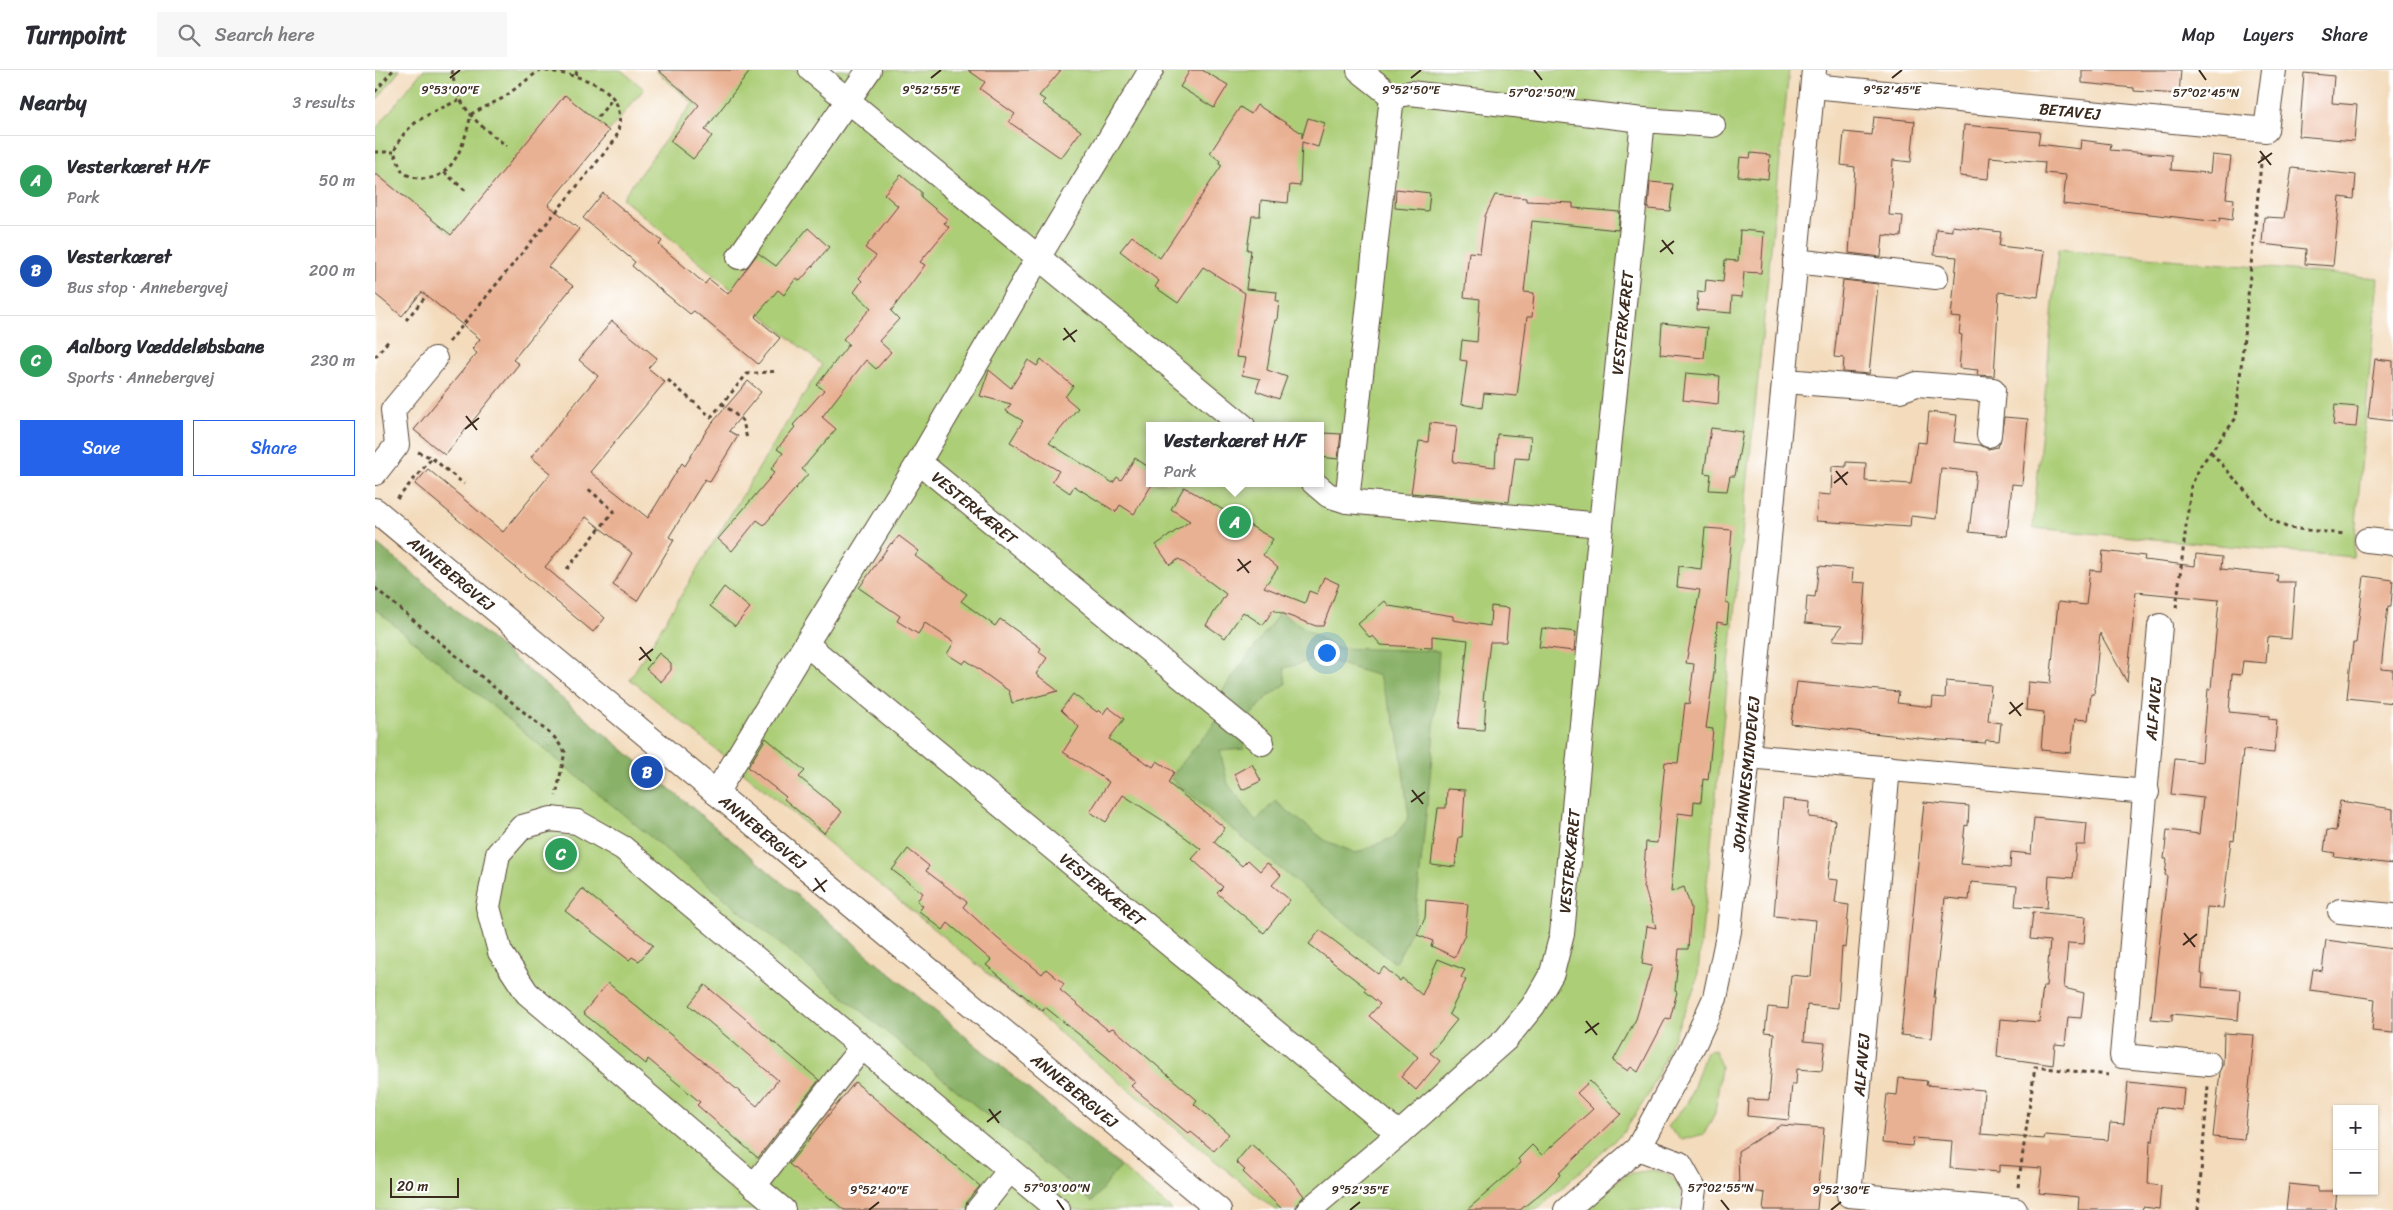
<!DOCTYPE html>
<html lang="en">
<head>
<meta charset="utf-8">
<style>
  :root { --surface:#fff; --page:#f7f7f7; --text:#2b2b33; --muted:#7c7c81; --line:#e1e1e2; --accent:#2563eb }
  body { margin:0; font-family:Sriracha,sans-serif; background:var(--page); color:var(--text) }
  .controls { position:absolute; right:15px; bottom:15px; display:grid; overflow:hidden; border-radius:0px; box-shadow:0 1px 4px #0004 }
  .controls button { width:45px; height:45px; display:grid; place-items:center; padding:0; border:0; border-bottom:1px solid var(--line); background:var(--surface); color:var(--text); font:25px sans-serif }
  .scale { position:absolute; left:15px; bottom:12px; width:69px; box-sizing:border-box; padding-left:5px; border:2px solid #3b2a1e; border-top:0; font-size:14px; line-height:18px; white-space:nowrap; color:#3b2a1e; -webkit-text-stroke:4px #fff; paint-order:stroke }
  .you { position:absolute; left:951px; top:582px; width:18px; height:18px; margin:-12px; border:4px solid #fff; border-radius:50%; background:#1a73e8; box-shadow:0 0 0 8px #1a73e833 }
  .badge { display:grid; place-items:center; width:32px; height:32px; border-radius:50%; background:var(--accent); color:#fff; font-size:16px; font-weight:700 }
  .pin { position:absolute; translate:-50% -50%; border:2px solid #fff; box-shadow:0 1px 5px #0006 }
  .popup { position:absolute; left:771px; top:352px; width:178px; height:65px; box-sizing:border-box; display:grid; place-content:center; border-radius:0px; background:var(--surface); filter:drop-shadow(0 1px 4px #0005); font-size:16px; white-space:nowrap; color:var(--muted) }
  .popup b { font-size:19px; color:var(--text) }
  .popup::after { content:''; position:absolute; left:50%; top:100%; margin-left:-10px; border:10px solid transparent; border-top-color:var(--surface) }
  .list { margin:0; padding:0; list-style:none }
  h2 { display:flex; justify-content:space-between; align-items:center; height:65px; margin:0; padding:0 20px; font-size:21px }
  h2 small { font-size:16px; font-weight:400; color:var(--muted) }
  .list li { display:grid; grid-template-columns:32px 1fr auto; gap:15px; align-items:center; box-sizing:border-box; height:90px; padding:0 20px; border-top:1px solid var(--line) }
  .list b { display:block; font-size:19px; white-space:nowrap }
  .list p { margin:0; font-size:16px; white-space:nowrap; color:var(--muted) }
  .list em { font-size:16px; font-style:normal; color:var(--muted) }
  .actions { display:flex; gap:10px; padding:15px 20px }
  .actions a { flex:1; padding:11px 0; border:1px solid var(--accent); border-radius:0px; text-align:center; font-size:18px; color:var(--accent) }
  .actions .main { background:var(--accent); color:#fff }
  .icon { flex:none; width:28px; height:28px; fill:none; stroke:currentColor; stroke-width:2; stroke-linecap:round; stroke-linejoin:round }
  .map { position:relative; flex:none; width:2018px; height:1140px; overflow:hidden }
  header { display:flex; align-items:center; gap:30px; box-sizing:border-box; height:70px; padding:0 25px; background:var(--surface); border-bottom:1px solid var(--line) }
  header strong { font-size:24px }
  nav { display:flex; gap:28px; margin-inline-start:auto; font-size:18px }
  .search { width:350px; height:45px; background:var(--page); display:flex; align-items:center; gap:12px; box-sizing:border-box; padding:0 18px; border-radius:0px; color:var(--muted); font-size:19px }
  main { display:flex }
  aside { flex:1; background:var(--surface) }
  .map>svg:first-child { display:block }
  .green { fill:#acce77; stroke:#747c4a; fill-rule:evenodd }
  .forest { fill:#89b168; stroke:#626e43 }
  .building { fill:#e9b193 }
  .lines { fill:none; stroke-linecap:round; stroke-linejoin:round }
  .minor-casing { stroke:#574536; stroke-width:26 }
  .path { stroke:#574536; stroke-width:3; stroke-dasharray:4 4; stroke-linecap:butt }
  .minor { stroke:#fff; stroke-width:24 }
  .ticks { fill:none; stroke:#3b2a1e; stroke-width:2 }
  .labels { text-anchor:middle; stroke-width:5; stroke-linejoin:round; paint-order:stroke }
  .street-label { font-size:16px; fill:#3b2a1e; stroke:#fff }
  .ticks-label { font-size:12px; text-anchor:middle; fill:#3b2a1e; stroke:#fff; stroke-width:5; stroke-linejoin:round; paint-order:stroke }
</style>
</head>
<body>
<header>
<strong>Turnpoint</strong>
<div class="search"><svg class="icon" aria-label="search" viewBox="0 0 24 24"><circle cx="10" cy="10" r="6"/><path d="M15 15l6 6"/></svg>Search here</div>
<nav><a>Map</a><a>Layers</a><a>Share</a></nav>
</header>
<main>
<aside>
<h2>Nearby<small>3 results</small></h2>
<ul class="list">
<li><span class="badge" style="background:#2e9e5b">A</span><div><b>Vesterkæret H/F</b><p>Park</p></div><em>50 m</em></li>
<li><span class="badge" style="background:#1a4fb4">B</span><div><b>Vesterkæret</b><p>Bus stop · Annebergvej</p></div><em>200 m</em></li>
<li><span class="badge" style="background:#2e9e5b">C</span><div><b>Aalborg Væddeløbsbane</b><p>Sports · Annebergvej</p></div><em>230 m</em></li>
</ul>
<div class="actions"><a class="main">Save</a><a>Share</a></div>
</aside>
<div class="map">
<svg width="2018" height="1140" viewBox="0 0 2018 1140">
  <rect width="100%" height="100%" fill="#fff"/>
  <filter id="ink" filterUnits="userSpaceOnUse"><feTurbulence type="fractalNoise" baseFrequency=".02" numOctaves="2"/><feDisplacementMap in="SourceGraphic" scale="10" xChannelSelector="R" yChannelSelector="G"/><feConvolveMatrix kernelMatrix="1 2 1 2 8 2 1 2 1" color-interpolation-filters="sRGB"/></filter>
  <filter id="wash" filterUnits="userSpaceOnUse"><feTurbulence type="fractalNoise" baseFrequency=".0096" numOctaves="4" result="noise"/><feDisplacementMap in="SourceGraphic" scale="20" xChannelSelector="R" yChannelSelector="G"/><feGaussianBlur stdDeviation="1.12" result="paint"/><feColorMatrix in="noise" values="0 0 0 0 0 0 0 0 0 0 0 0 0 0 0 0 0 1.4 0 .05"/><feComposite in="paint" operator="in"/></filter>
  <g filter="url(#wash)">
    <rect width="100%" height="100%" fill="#f3dbbc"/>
    <!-- green -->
    <path class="green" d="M0,0H25L0,32Z
      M48,0H246L269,19L234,61L76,165L0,103V60Z
      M280,0H1414L1322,912L1275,1022L1249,1062L1162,1140H900L255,609L447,295L247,128L318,33ZM775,356H945V413H775Z
      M1683,179L2003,208L1978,487L1658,458Z
      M0,472L745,1096L797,1140H0Z
      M1340,980L1346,997L1340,1043L1329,1064L1307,1070L1293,1057L1314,1030L1331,982Z
      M1278,1100C1301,1104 1308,1118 1306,1140H1209L1251,1104Z"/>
    <!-- forest -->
    <path class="forest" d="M0,472L745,1096L717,1132L0,539Z
      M905,542L960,578L1064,581L1057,687L1040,850L1031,873L1020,893L795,708L843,649L870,673L869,679L845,681L853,714L881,751L900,731L951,771L981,783L1019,767L1034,747L1023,662L1004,606L946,588L909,598L911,614L892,627L873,648L843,627Z"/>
    <g id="blocks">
      <!-- building -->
      <path class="building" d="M283,0H376L330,60L337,66L318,89L295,71L324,35Z
        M593,0H686L664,26L670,30L667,33L706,61L686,88L634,52L640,44L605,19L610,12Z
        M815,0H827L853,15L839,38L805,17Z
        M1707,0H1806L1804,24L1759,21V18L1707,13Z
        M1929,3L1959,6L1957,33L1982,35L1979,71L1924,66Z
        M190,25L234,61L173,135L204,159L173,197L198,216L138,290L144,294L70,385L39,360L102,283L97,279L105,269L47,222L27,246L0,224V103L76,165Z
        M882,35L927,63V68L933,48L950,53L943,77L927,72L925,116L915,115L913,133L886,130L885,146H877L872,180H876L871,219L902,222L901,231H904L902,250H900L892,300L912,307L904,329L881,321L885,309L867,305L871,288L861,287L870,223L828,197L803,233L780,217L784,211L745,181L757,166L785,188L847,95L844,93L845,91L835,83L865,37L876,44Z
        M1499,47L1540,51L1536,92L1518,90L1514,145L1528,146L1526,167L1508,165L1506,187L1474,183L1480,97L1466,95L1469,62L1497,65Z
        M1589,55L1665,62L1663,74L1705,79L1706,70L1736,74L1735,80L1797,85L1796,100L1835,103L1837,85L1856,87L1851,128L1859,129L1857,150L1845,148L1844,152L1688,134L1691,105L1669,103L1670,92L1615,87L1613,109L1585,106Z
        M1376,83L1395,85L1393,109L1363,106L1365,87L1375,88Z
        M1917,98L1981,105L1979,129L1965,127L1958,196L1930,194L1931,179L1887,174L1889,147L1909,148Z
        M526,105L546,122V127L572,149L569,153L574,157L545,192L550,195L516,241L524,249L504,271L516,282L501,299L491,290L447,347L461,359L427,399L433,404L389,455L382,450L357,481L343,469L400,402L396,399L408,383L402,379L420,357L418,355L449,320L442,315L474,274L468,269L496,238L479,222L487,211L484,208L501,186L490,178L523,136L509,124Z
        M1275,112L1298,114L1295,141L1273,139Z
        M1021,119L1055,123L1053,141L1020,138Z
        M228,123L287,171L284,175L330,214L334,209L353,224L383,183L401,196L433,158L454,177L425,211L421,208L409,225L403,220L380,247L405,268L383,294L319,241L315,244L257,196L260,192L208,148Z
        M1120,125L1151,128V131L1198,133V138L1245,142L1243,160L1157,151L1149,222L1159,223L1157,247H1152L1142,326L1109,323L1107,338L1086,334L1092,291L1085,290L1087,270L1102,272L1105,229L1089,227L1094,182L1105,183L1110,146Z
        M1577,156L1626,162L1624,176L1669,181L1663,227L1624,222L1619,306L1602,305L1603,300L1584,298L1587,265L1584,264L1586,248L1576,247L1582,187L1559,185L1561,159L1577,161Z
        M1365,160L1389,162L1386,203L1369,202L1367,227L1357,226L1356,243L1322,240L1323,221L1330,222L1331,210L1348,212L1350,190L1363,191Z
        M1468,210L1503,214L1494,304L1468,302L1469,288L1459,287Z
        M237,251L282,288L273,298L290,312L215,402L273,448L307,393L310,396L333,358L373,311L386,322L354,361L363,366L335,412L330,409L294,467L299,470L262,531L238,515L257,483L211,447L170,497L230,548L218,562L40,414L53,399L128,462L176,403L156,387L223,306L204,290Z
        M1287,253L1332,258L1329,288L1285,284Z
        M666,289L698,316L690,327L703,338L674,373L738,413L742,407L746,410L760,388L775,398V413H778L759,444L745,435L741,442L699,416L695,423L677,411L684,401L635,372L648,351L631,341L636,334L605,326L614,300L636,318L653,290L662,296Z
        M2000,289L2018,291V351L1993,348Z
        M1311,303L1345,306L1343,334L1308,330Z
        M1960,335L1983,337L1981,357L1958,355Z
        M1554,342L1582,345L1579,372L1605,375L1613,379L1623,377L1625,372L1629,347L1653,349L1647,415L1637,414L1632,466L1594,462L1601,402L1566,398L1561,449L1536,446L1535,457L1441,451L1443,424L1456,425L1457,396L1471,397V392L1491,393L1490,411L1536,414L1542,372L1551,373Z
        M1055,353L1082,356L1078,392L1120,397L1122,364L1156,367L1154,389L1140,388L1134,432L1036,423L1044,371L1053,372Z
        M1336,358L1368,362L1360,406H1355L1352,421L1334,420L1336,404L1329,403Z
        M948,363L966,364L963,389L945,387Z
        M809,417L898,469L888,485L903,498L889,517L930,533L934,521L942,524L949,507L964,514L948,556H941L898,540L888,555L868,542L850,568L831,555L851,524L804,489L795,495L781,475L815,451L796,439Z
        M1330,458L1357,460L1351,532L1354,533L1352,554L1342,552L1340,596L1331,658L1338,659L1333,710L1328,709L1326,732L1319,731L1318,745L1303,743L1296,822L1309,817L1316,838L1313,879H1304L1300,921L1302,922L1295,949L1291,948L1263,1002L1256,997L1253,1001L1238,991L1261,949L1277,896L1267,894L1272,856L1281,858L1268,812L1271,772L1282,773L1290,692L1303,693L1310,633L1314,634L1319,594L1311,593L1325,520L1302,517L1304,496L1326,499Z
        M524,466L544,481L540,486L592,524L586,531L620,556L625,549L666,578L664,582L672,588L661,604L683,621L637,633L634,621L591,590L588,594L572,584L579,572L550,553L543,564L522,551L525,546L484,518L516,473L517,474Z
        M1728,481L1770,486L1769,490L1820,496L1821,484L1847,487L1846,499L1903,505L1902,512H1920L1916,569L1893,567L1891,593L1868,591L1866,605L1857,604L1854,642L1894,646V649L1902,650L1899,683L1868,680L1859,771L1856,770L1848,838L1832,837L1826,904H1828L1827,917L1865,920L1863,950L1797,944V951L1776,949L1792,806L1790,805L1792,789H1789L1792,760L1824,764L1828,728L1796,724L1800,689L1827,692L1833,619H1836L1844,530L1761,522L1752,612L1725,563L1719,624H1716L1713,650L1700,649L1696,683L1666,680L1669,642L1651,640L1653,612L1675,614L1683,532L1711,535L1715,500L1726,501Z
        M1444,496L1478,499L1477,512L1491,513L1487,572L1457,570L1467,556L1430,553L1432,526L1440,527Z
        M1989,506L2018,510L2016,536H2013L2006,599L2018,600V633L1972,628L1978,573H1981Z
        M349,517L375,538L360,556L335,536Z
        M1010,531L1014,536L1078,546V550L1115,556L1116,536L1134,538L1131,572H1115L1108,630L1111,631L1109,660L1083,658L1093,570L1057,566V578L1006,575L998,566L995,568L983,554Z
        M1167,558L1201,562L1199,581L1164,577Z
        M284,583L296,593V600L286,612L271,599Z
        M1571,611L1616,615L1613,651L1626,653L1624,671L1611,670L1610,673L1552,669L1416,654L1422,612L1524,622L1522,633L1557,637L1558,627L1570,628Z
        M698,624L722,642L724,640L728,644L733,637L749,649L734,669L778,697L782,691L799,702L793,713L850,758L839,772L867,796L873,790L885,801L892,793L906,805L897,815L915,830L889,863L842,823L848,817L817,789L826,779L787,750L748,725L731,752L715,742L734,712L688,682L704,657L686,640Z
        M391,668L430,701L424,707L467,742L449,763L409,729L411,727L373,697Z
        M877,694L886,711L867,720L859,704Z
        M1072,719L1090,720L1087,767H1084L1080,797L1056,794L1063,738H1071Z
        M1408,729L1435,732L1434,747L1460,750L1453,809L1463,810L1460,833L1474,835L1470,878L1467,877L1463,938L1432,935L1429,971L1450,973L1447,1001L1422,999L1421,1014H1417L1414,1050L1372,1046L1373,1029L1394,1030L1399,963L1390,962L1393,937L1413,939L1416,905L1436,907L1441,850L1399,846Z
        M1965,731L2018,739V794L1959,787L1960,783L1949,781L1952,760L1961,761Z
        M1549,732L1594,736L1593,756L1590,755L1586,794L1635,798L1636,782L1656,784L1659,748L1712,753L1710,775H1701L1698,808L1674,806L1672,838L1640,836L1642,816L1596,812L1594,830L1570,828L1559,927H1561L1557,968L1526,965Z
        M533,779L554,796L551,801L592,832L588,837L622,868L667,904L671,899L689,914L685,920L733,960L738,958L822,1030L819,1034L854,1064L839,1081L816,1062L814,1064L756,1016L760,1012L732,987L670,937L668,941L611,895L616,890L573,853L568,860L544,841L548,836L542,831L548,823L517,800Z
        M207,819L278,875L264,891L257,887L254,890L190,841Z
        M1051,830L1093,834L1090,864L1080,887L1056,876L1058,871L1042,865L1050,848Z
        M1658,842L1711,847L1709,874L1693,873L1689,918L1709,923L1706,948L1693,947L1690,975L1680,974L1678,995L1622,987L1625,949L1664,952L1668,916H1671L1675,871L1655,869Z
        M945,860L1003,904L1009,897L1025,911L1027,908L1047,925L1063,889L1090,900L1086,907L1091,910L1074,944L1082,950L1055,983L1065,991L1041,1020L1026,1007L1043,987L994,946L1005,934L989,921L991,918L934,874Z
        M1951,870L2018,879V963L1997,961L2000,929L1935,920L1938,899L1947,901Z
        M233,913L382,1036L403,1010L314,935L330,915L444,1010L383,1088L322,1035L325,1032L273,989L271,994L208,943Z
        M1849,963L1879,965L1869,1070L1838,1067L1845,1002L1848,996Z
        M1524,1008L1552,1011L1551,1015L1609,1020L1606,1064L1669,1069L1670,1065L1733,1070L1735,1053L1749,1054L1753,1012L1809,1018L1807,1040L1782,1037L1778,1071H1775L1773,1114L1786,1116L1784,1139L1768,1137L1767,1140H1703L1704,1127L1664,1123L1667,1098L1624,1095V1102L1575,1098L1577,1071L1538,1068L1537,1076L1507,1073L1512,1024L1522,1025Z
        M1215,1011L1246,1044L1184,1103L1185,1105L1171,1119L1145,1140H1092L1146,1093L1143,1089L1157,1075L1167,1085L1218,1039L1202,1023Z
        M480,1012L605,1116L592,1131L590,1140H469L414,1094Z
        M1406,1055L1449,1058L1442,1140H1388L1390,1123L1364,1119L1363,1081Z
        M876,1074L915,1108L929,1126L921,1135V1140H908L868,1102L870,1100L861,1092Z
        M1914,1114L1942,1117V1121H1962L1960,1140H1911Z"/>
    </g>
  </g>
  <g filter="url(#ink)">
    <use href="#blocks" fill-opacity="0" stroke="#574536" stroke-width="1"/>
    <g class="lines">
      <!-- minor casing -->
      <g class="minor-casing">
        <g id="minor">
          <path d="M436,0L868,356"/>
          <path d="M984,0L1017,26L1035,23L1268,50"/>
          <path id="s1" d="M1438,16L1891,60L1899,0"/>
          <path d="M364,187L494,0"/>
          <path d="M1420,191L1561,207"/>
          <path d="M1410,311L1525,320L1542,314L1618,320L1614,365"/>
          <path id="s2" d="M544,392L887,673"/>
          <path d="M0,403L22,375L18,340L60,289"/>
          <path d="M939,413L953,425L972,431L1226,455"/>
          <path d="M972,431L1017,26"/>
          <path id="s3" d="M0,440L844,1140"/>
          <path d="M1992,470L2018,473"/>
          <path d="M1785,556L1747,986L1834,994"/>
          <path id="s4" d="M431,574L1024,1064"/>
          <path d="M1373,686L1772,722"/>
          <path d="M1513,698L1474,1125L1640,1140"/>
          <path d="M341,723L431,574L544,392L663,188L776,0"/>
          <path d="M1965,841L2018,846"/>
          <path d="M1263,1078L1305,1094L1319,1119L1316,1140"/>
          <path d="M379,1116L487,977"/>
          <path d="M408,1140L152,923L125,882L113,837L123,784L147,757L176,749L202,752L248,778L683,1140"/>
          <path d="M603,1140L635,1100"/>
          <path id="s5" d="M934,1140L1024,1064L1131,969L1158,936L1177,903L1187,864L1226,455L1268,50L1338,55"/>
          <path id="s6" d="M1191,1140L1263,1078L1320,972L1340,928L1354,861L1373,686L1439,0"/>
        </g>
      </g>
      <!-- path -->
      <path class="path" d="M77,0C81,37 103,55 132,76
        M201,5L202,0
        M0,22L18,0
        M84,30C57,43 30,51 19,82L28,103C73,125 89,78 96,44
        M223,47L238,28
        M0,82H19
        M69,102L92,122
        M31,250L51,226
        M74,272L240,70C261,17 206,5 165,0L128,28L96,44
        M0,287L15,269
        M293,310L336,347L372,304L403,301
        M347,333L368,351L372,369
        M43,382L57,388L89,414
        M1836,382L1894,448L1913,458L1970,464
        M22,429L57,388
        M192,499L239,441L211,417
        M0,518L180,668L190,682L181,726
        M1801,538L1816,416L1826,395L1861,348L1887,83
        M1643,1117L1660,997L1734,1005
        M1823,1140L1833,1016"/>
      <!-- minor -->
      <use href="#minor" class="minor"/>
    </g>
  </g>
  <!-- ticks -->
  <path class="ticks" d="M1159,0L1167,10M1824,0L1831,10M75,8L85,0M556,8L566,0M1036,8L1046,0M1517,8L1527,0M1885,81L1896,95M1883,93L1897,83M1287,170L1298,184M1285,182L1299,171M689,258L700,272M688,270L702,260M91,346L102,360M90,359L104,348M1461,401L1472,415M1459,413L1473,402M863,489L874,503M862,501L876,491M265,577L276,591M264,590L278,579M1635,632L1646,646M1634,644L1648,633M1037,720L1048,734M1036,732L1050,722M440,808L450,822M438,821L452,810M1809,863L1820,877M1808,875L1822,864M1211,951L1222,965M1210,963L1224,953M614,1039L624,1053M612,1052L626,1041M682,1130L689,1140M1346,1130L1354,1140M494,1140L504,1132M975,1140L985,1132M1456,1140L1466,1132"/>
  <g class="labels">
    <!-- street labels -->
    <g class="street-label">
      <text dy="6" stroke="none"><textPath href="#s1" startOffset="258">BETAVEJ</textPath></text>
      <text dy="6" stroke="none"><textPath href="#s5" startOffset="996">VESTERKÆRET</textPath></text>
      <text dy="6" stroke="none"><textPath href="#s2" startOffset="72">VESTERKÆRET</textPath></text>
      <text dy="6" stroke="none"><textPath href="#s3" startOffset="99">ANNEBERGVEJ</textPath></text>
      <text transform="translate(1778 639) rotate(-85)" y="6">ALFAVEJ</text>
      <text dy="6" stroke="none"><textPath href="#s6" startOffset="490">JOHANNESMINDEVEJ</textPath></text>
      <text dy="6" stroke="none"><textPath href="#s3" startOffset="504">ANNEBERGVEJ</textPath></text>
      <text dy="6" stroke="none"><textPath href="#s5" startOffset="455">VESTERKÆRET</textPath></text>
      <text dy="6" stroke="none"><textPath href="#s4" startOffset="385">VESTERKÆRET</textPath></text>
      <text transform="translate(1486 995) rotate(-85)" y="6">ALFAVEJ</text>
      <text dy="6" stroke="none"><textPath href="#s3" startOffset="909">ANNEBERGVEJ</textPath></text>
    </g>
  </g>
  <g class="ticks-label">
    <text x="75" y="24">9°53'00"E</text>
    <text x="556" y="24">9°52'55"E</text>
    <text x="1036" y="24">9°52'50"E</text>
    <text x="1517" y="24">9°52'45"E</text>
    <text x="1167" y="27">57°02'50"N</text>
    <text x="1831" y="27">57°02'45"N</text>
    <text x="682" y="1122">57°03'00"N</text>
    <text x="1346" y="1122">57°02'55"N</text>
    <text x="504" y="1124">9°52'40"E</text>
    <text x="985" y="1124">9°52'35"E</text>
    <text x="1466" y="1124">9°52'30"E</text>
  </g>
</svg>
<div class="controls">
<button>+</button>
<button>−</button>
</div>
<div class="scale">20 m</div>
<div class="you"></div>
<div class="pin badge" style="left:860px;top:452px;background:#2e9e5b">A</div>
<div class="popup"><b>Vesterkæret H/F</b>Park</div>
<div class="pin badge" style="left:272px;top:702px;background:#1a4fb4">B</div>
<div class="pin badge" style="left:186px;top:784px;background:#2e9e5b">C</div>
</div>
</main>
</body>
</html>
